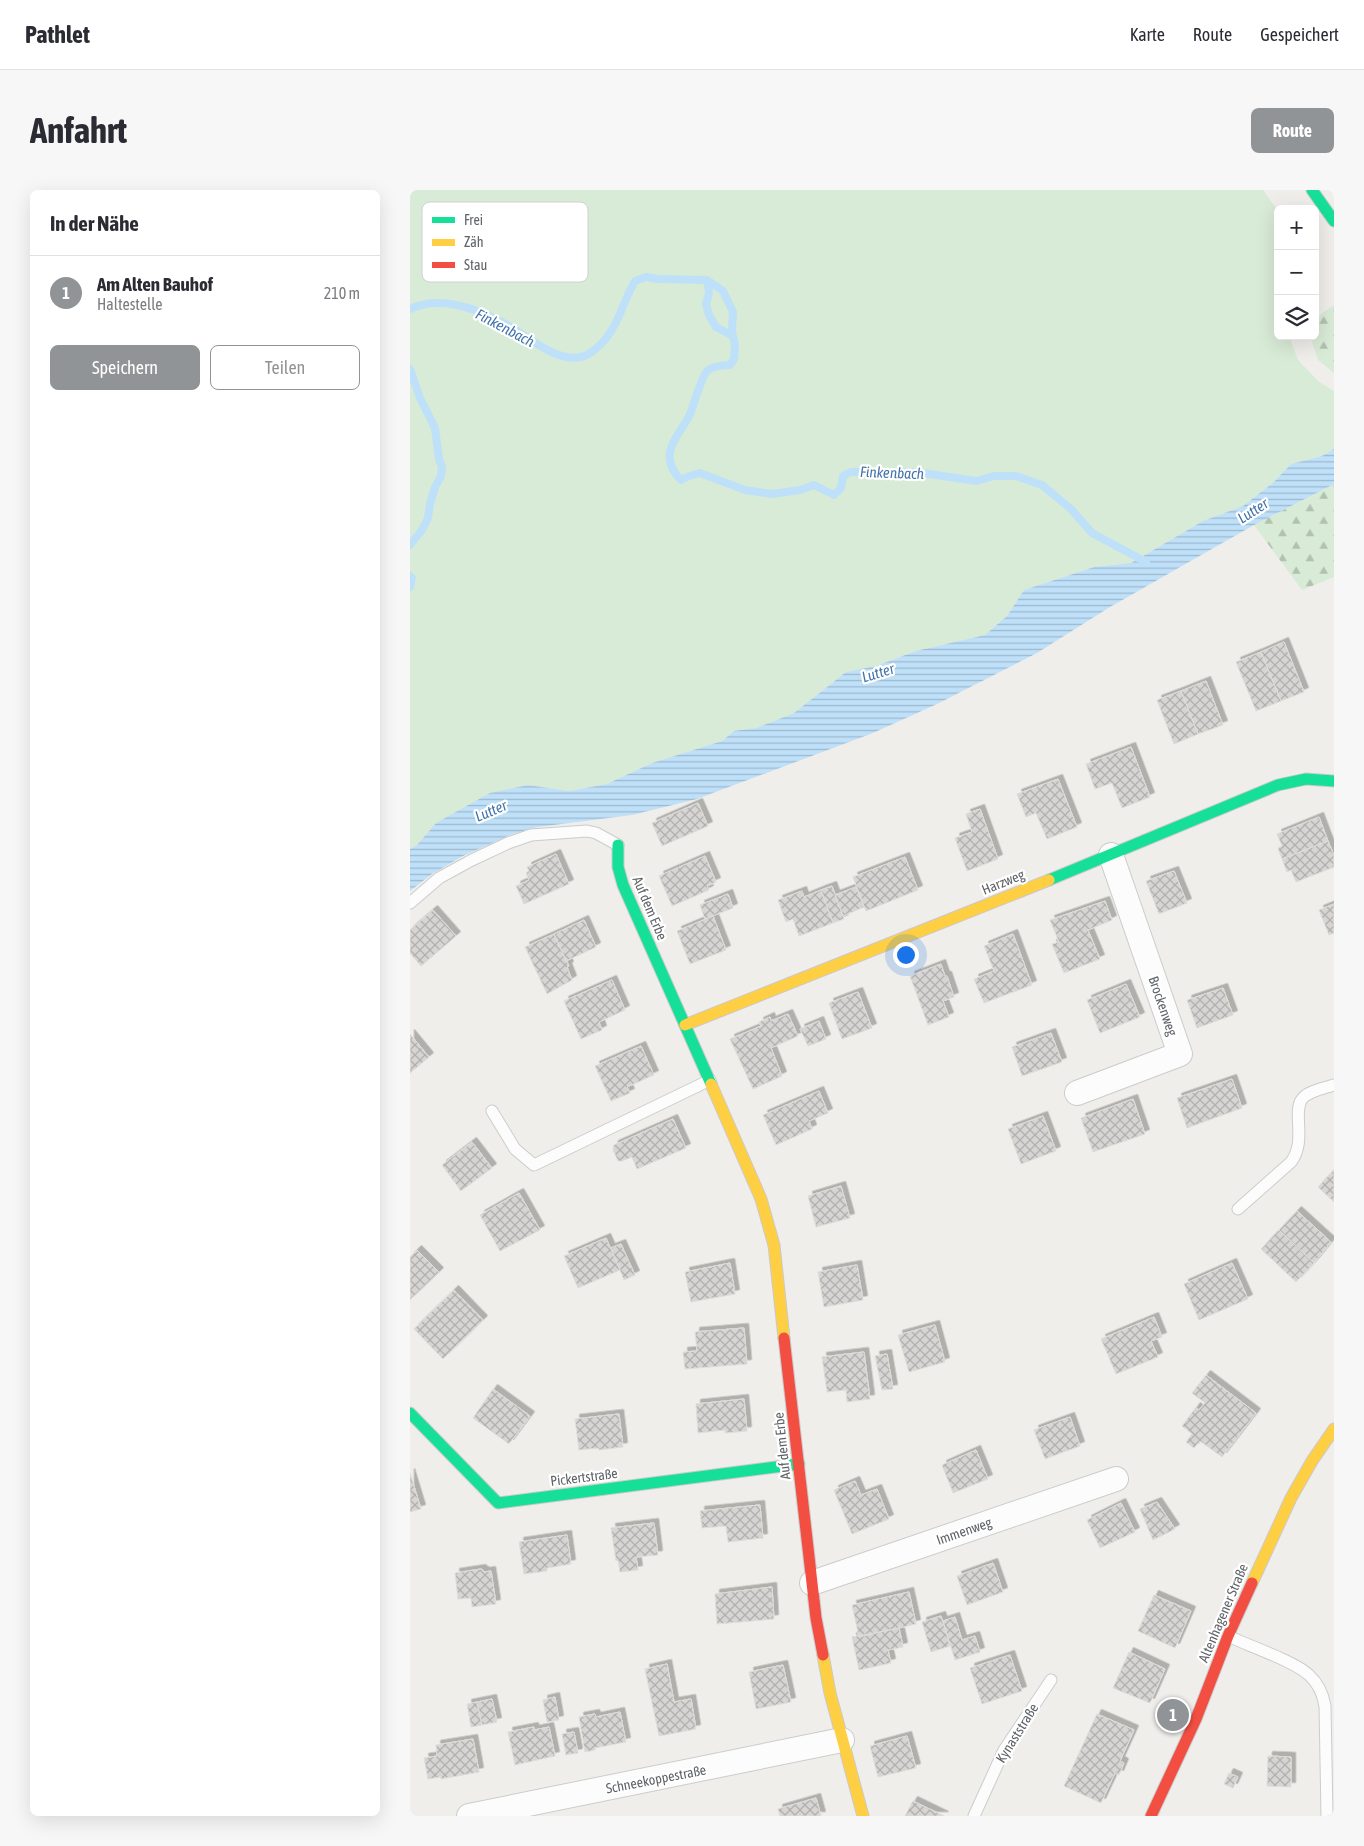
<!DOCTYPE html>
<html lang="de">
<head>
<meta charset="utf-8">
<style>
  :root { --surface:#fff; --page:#f7f7f7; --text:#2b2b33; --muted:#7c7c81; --line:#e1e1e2; --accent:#919496 }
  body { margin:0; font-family:"Asap Condensed",sans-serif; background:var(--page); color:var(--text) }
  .controls { position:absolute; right:15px; top:15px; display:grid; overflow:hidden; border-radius:8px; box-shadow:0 5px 20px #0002 }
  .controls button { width:45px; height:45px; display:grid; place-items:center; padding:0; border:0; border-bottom:1px solid var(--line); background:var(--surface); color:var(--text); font:25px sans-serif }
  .you { position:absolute; left:495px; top:764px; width:18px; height:18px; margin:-12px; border:4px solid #fff; border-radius:50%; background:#1a73e8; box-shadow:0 0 0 8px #1a73e833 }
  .badge { display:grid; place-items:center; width:32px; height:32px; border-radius:50%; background:var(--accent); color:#fff; font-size:16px; font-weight:700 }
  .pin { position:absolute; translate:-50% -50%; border:2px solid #fff; box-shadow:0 1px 5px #0006 }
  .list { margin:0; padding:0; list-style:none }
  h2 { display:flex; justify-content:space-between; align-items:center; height:65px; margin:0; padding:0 20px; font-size:21px }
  h2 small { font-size:16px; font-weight:400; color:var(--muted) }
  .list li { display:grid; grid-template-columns:32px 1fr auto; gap:15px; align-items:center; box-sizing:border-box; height:75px; padding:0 20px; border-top:1px solid var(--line) }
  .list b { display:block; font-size:19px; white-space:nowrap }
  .list p { margin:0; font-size:16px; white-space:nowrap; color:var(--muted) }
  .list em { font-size:16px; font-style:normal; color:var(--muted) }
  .actions { display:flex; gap:10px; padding:15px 20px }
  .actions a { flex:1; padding:11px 0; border:1px solid var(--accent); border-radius:8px; text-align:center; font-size:18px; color:var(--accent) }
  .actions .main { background:var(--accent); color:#fff }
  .icon { flex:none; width:28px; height:28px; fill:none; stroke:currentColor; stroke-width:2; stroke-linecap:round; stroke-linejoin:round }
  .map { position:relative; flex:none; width:924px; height:1626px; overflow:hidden; border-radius:8px }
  header { display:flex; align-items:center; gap:30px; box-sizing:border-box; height:70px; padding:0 25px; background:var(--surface); border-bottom:1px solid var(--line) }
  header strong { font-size:24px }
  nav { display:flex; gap:28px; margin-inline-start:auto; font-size:18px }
  .intro { display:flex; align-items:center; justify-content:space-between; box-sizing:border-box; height:120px; padding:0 30px }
  h1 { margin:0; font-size:35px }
  .button { padding:12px 22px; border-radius:8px; background:var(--accent); color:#fff; font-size:18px; font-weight:700 }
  main { display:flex; gap:30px; padding:0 30px }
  aside { flex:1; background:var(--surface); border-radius:8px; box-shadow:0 5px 20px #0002 }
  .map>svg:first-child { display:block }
  .forest { fill:url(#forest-firs) }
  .park { fill:#d8ebd6 }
  .water { fill:url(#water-rules) }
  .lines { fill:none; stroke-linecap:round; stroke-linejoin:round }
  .stream { stroke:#bfe0f9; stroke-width:8 }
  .building { fill:url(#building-cross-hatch); stroke:#deddd9; filter:url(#shadow) }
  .lane-casing { stroke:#cbcccc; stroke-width:13 }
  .street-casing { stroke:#cbcccc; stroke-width:26 }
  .fast-casing { stroke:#cacacb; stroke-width:13 }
  .slow-casing { stroke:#cacacb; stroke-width:13 }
  .jam-casing { stroke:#cacacb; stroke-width:13 }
  .lane { stroke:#fdfcfc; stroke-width:11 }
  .street { stroke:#fdfcfc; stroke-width:24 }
  .fast { stroke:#16e098; stroke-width:11 }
  .slow { stroke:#ffcf43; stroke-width:11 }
  .jam { stroke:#f24e42; stroke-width:11 }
  .labels { text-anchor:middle; stroke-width:4.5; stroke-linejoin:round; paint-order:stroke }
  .street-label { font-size:14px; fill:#5f6368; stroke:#fff }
  .water-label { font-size:15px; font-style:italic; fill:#4174aa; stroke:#fff }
  .key { fill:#fff; stroke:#cfd0d2; stroke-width:1 }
  .key-label { font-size:14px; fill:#5f6368 }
</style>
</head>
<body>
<header>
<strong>Pathlet</strong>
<nav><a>Karte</a><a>Route</a><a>Gespeichert</a></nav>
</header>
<div class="intro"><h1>Anfahrt</h1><a class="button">Route</a></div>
<main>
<aside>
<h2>In der Nähe<small></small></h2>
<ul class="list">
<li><span class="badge">1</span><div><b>Am Alten Bauhof</b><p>Haltestelle</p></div><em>210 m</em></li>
</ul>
<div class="actions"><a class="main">Speichern</a><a>Teilen</a></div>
</aside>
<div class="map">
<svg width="924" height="1626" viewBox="0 0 924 1626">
  <defs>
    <pattern id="forest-firs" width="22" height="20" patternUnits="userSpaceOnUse" patternTransform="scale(1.25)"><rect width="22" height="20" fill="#d8ebd6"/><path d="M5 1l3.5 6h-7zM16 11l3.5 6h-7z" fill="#b2c2b1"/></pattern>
    <pattern id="water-rules" width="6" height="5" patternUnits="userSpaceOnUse" patternTransform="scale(1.25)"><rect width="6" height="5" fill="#bfe0f9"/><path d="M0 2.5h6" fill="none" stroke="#9eb9cd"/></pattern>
    <pattern id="building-cross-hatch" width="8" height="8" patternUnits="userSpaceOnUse" patternTransform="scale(1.25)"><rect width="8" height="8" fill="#d6d5d3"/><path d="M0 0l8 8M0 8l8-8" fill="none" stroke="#b1b0af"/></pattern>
    <filter id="shadow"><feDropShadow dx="4.5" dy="-4.5" stdDeviation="0" flood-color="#0004"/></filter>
  </defs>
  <rect width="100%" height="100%" fill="#efeeea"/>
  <!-- forest -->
  <path class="forest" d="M924,115V183L908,170L900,146H905C905,126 908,126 924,115Z
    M924,294V387L892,400L844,335Z"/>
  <!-- park -->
  <path class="park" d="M0,0H853L868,21V146H879L888,170L909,192L924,201V259L912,266L881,274L864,292L833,316L793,331L721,373L684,377L614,400L597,426L575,445L506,461L466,476L436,482L384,523L346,538L324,541L312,551L242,573L197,594L159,601L118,595L26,633L7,655L0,659Z"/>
  <!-- water -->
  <path class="water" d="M924,259V294L844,335L700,417L627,463L527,514L463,543L287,609L222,625L128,637L102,644L53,666L22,684L0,701V659L7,655L26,633L80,603L118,595L159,601L197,594L242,573L312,551L324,541L346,538L384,523L436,482L466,476L506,461L575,445L597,426L614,400L684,377L721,373L793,331L833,316L864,292L881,274L912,266Z"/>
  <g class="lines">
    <!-- stream -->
    <path class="stream" d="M297,90L299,103L296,114L299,125L306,137L323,146
      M0,119C37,101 87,127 118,148C133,158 152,171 171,167C177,166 186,159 190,155C208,138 213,111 225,91L236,87L248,89L297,90L313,101L323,122L322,142L325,155L324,169L320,175C312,175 303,176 297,181C292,186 284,214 280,224C275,236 262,249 260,262C258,273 264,283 271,290L279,286L290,283L335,300L362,304L390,300L404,295L424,305L431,298L433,286L441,282H506L566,291L584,286H606L632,295L661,319L682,343L736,372
      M0,179L10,208L25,238L29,269L32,277L31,286L25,297L20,314L18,328L12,340L0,355
      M0,386L2,388L0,397"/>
  </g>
  <!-- building -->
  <path class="building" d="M874,452L894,502L871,511L851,462Z
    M851,462L871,511L846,521L826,472Z
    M796,491L813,535L788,544L771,501Z
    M771,501L788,544L764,554L747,510Z
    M721,557L740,607L712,618L702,593L685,599L676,574Z
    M648,589L667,637L637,649L626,623L616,627L607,604Z
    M288,613L298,636L252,656L242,633Z
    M570,619L588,669L557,681L545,648L562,642L556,624Z
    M909,627L918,651L872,669L868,658L872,656L867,644Z
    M918,651L924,665V677L886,692L881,680L877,682L872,669Z
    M146,664L159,694L114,714L106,696L119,690L116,683L119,681L117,677Z
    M295,666L306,692L297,696L299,700L262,716L249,686Z
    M495,667L508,700L456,721L443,687Z
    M764,681L777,713L749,724L736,691Z
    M422,696L434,729L423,733L411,700Z
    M446,697L454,717L433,726L425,705Z
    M411,700L423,733L389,746L383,729L376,732L368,710L392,701L394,707Z
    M318,704L323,718L295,729L290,715Z
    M695,711L702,730L678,740L690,769L654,783L642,754L649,752L640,730Z
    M924,714V743L919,745L909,720Z
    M23,720L46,746L11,776L0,763V740Z
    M303,726L316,760L280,774L267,741Z
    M174,730L186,757L156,771L144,744Z
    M144,744L159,776L157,777L162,790L137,804L115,757Z
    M603,744L622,795L574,813L564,789L584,781L574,756Z
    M531,774L535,786H537L544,807L533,811L539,827L518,835L500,786Z
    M202,790L215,820L189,832L192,840L171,849L154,811Z
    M716,794L730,827L690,843L677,810Z
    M813,798L823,825L787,838L777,810Z
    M448,802L462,838L432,849L419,813Z
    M378,824L388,846L361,858L372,886L343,899L320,849L351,836L349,832L360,827L361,831Z
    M409,831L416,849L398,856L390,839Z
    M641,843L652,872L612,886L602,857Z
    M0,844L19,867L0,883Z
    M231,856L244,885L217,897L220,903L201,911L185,876Z
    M822,889L832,918L777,938L767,908Z
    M409,901L418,923L399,931L402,939L366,955L353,925Z
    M723,909L735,944L683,962L671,928Z
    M633,926L646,961L611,974L598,939Z
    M263,929L276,958L227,979L222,967L212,971H208L203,960L204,955Z
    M62,952L82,978L51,1001L32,975Z
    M924,980V1012L908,997Z
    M431,996L440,1028L406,1037L398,1006Z
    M109,1003L130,1040L90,1061L70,1025Z
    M887,1021L921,1052L904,1073L869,1040Z
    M869,1040L904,1073L886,1092L851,1059Z
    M196,1048L210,1080L168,1098L154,1066Z
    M211,1054L225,1085L214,1090L201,1058Z
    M7,1060L29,1082L0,1110V1067Z
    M320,1073L325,1104L281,1112L275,1082Z
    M822,1073L838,1109L789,1130L774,1094Z
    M447,1075L453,1110L414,1117L408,1082Z
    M44,1100L73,1130L33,1169L4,1139Z
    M744,1127L752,1147L741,1151L748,1167L706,1184L691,1149Z
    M525,1135L535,1172L499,1182L488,1145Z
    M334,1138L337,1174L275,1179L273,1162L287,1161L285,1142Z
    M454,1162L460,1209L437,1212L436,1200L417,1202L412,1167Z
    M477,1164L483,1199L472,1200L465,1166Z
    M796,1185L846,1223L812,1267L790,1251L784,1258L776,1252L782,1244L772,1236L786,1217L789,1220L795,1213L782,1203Z
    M83,1199L120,1226L99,1254L63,1228Z
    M334,1209L337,1241L315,1243V1240L288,1243L286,1214Z
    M209,1224L213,1257L189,1260L188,1258L169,1260L165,1229Z
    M660,1227L670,1256L635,1269L624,1240Z
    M566,1260L578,1289L543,1303L532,1275Z
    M0,1283L11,1319L0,1322Z
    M445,1291L451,1305L467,1299L479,1329L442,1344L424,1300Z
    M747,1312L765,1339L743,1350L730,1319Z
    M711,1313L725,1342L690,1358L677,1330Z
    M350,1315L353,1348L318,1352L316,1336L292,1338L290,1321Z
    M244,1333L248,1365L226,1367L228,1380L210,1382L208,1370L206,1371L201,1338Z
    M157,1345L161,1374L137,1378V1381L114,1384L109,1352Z
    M583,1373L593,1402L557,1415L547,1386Z
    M71,1379L75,1382L81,1381L86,1414L62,1417L61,1408L48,1409L45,1383Z
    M362,1397L364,1429L307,1434L305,1404Z
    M499,1402L506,1434L449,1447L442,1415Z
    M744,1405L781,1421L765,1458L728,1441Z
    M531,1426L540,1456L521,1462L512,1432Z
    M545,1427L552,1450L565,1446L570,1462L545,1470L533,1431Z
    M489,1438L493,1457L478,1460L481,1473L449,1480L442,1447Z
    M719,1462L755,1479L740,1513L703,1498Z
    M600,1465L612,1501L572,1514L560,1478Z
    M257,1474L264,1512L281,1509L286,1539L249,1546L235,1479Z
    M373,1475L381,1512L346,1519L339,1482Z
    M145,1507L149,1530L137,1532L133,1510Z
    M82,1509L87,1532L72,1535L67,1512Z
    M67,1512L72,1535L61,1537L57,1514Z
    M210,1522L216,1552L185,1558V1560L175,1562L169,1527L185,1524L186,1527Z
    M687,1524L724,1540L710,1571L714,1573L709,1585L705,1583L691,1613L654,1596Z
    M124,1537V1540L139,1537L145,1566L105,1575L98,1542Z
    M164,1542L168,1563L156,1565L152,1544Z
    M497,1546L506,1578L468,1587L460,1556Z
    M63,1549L69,1582L31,1589V1587L18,1589L14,1568L27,1566L26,1555Z
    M858,1566L881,1567V1597L857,1596Z
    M819,1583L828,1587L823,1598L814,1594Z
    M406,1608L411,1626H370L368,1619Z
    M503,1611L534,1626H495Z"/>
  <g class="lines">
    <!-- lane casing -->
    <g class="lane-casing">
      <path id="lane" d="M0,713L29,688L62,670L98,653L121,645L177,641L186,643L208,655
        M82,921L105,959L124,975L300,890
        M828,1019L881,972C897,951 882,922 892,909C898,901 915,898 924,895
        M818,1446C839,1456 884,1471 899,1485C908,1493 913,1504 915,1516L917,1626
        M564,1626L594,1560L641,1490"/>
    </g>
    <!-- street casing -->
    <g class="street-casing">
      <path id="street" d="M667,903L770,864L701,665
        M402,1393L706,1289
        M59,1626L432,1550"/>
    </g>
    <!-- fast casing -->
    <g class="fast-casing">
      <path id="fast" d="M902,0L924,31
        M208,655V677L213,695L301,894
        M639,690L868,595L896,589L924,591
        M0,1223L88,1313L389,1274"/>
    </g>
    <!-- slow casing -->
    <g class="slow-casing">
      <path id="slow" d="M275,835L639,690
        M301,894L351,1009L364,1055L374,1148
        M842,1393L881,1308L902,1271L924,1239
        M413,1465L420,1503L453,1626"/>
    </g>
    <!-- jam casing -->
    <g class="jam-casing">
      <path id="jam" d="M374,1148L406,1428L413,1465
        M741,1626L786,1529L818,1446L842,1393"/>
    </g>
    <!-- lane -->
    <use href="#lane" class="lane"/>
    <!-- street -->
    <use href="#street" class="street"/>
    <!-- fast -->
    <use href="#fast" class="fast"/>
    <!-- slow -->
    <use href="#slow" class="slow"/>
    <!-- jam -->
    <use href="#jam" class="jam"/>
  </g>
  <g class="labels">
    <!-- street labels -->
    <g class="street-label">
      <text transform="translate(593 692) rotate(-22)" y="5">Harzweg</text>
      <text transform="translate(240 718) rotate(67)" y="5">Auf dem Erbe</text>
      <text transform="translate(753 816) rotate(71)" y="5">Brockenweg</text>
      <text transform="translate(372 1256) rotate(-96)" y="5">Auf dem Erbe</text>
      <text transform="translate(174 1287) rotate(-7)" y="5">Pickertstraße</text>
      <text transform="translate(554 1341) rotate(-19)" y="5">Immenweg</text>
      <text transform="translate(813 1423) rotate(-67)" y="5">Altenhagener Straße</text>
      <text transform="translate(607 1543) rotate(-58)" y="5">Kynaststraße</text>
      <text transform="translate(246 1589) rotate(-11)" y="5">Schneekoppestraße</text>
    </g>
    <!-- water labels -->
    <g class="water-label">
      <text transform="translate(95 138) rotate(28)" y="5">Finkenbach</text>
      <text transform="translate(482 283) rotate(2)" y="5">Finkenbach</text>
      <text transform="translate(843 321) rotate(-33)" y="5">Lutter</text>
      <text transform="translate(468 483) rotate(-17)" y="5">Lutter</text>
      <text transform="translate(81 621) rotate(-23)" y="5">Lutter</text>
    </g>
  </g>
  <!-- legend -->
  <rect x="12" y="12" width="166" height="80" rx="8" class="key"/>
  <rect x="22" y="27" width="23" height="6" fill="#16e098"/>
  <rect x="22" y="49" width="23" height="7" fill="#ffcf43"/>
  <rect x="22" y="72" width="23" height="6" fill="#f24e42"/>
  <g class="key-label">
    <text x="54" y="35">Frei</text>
    <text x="54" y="57">Zäh</text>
    <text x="54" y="80">Stau</text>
  </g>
</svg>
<div class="controls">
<button>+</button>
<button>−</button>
<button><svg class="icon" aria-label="layers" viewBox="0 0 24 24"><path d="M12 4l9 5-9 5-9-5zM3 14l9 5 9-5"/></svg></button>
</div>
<div class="you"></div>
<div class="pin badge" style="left:763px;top:1525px">1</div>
</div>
</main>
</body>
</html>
